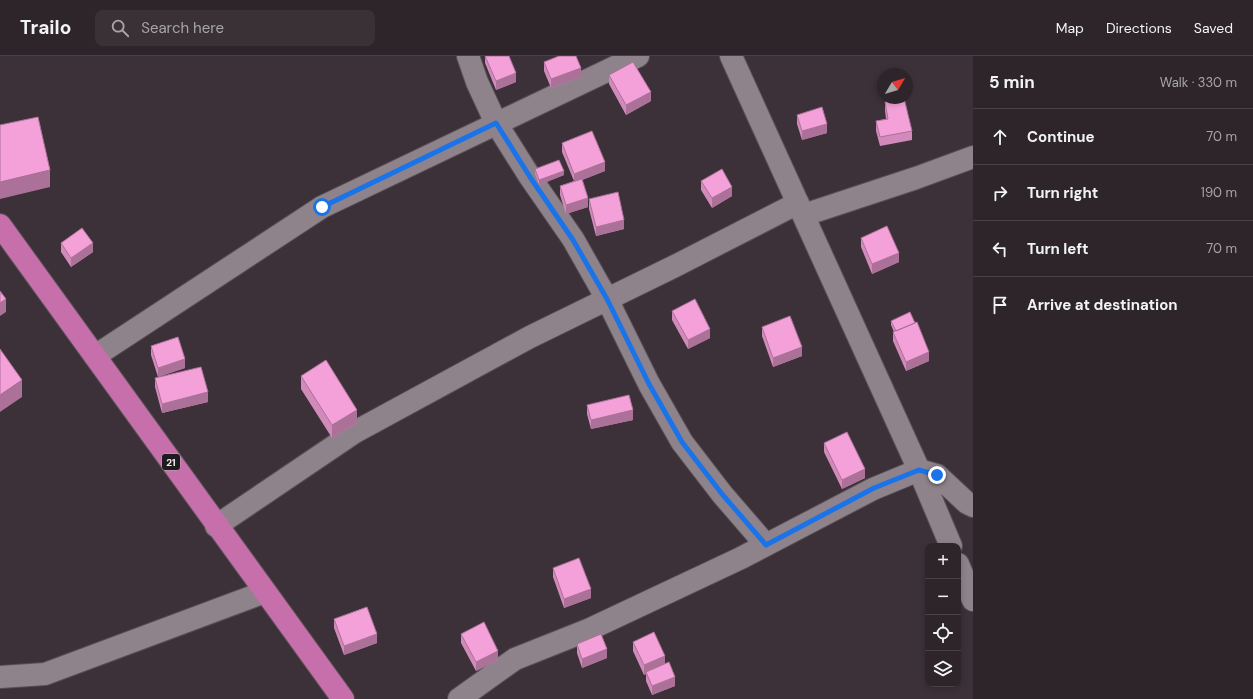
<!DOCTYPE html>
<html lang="en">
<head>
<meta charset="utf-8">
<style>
  :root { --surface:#2d252a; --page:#393136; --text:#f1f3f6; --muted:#a7a5a8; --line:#484247 }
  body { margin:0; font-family:"DM Sans",sans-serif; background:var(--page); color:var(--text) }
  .controls { position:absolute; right:12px; bottom:12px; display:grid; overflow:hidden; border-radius:8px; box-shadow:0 2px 6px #0003 }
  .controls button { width:36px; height:36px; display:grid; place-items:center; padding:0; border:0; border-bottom:1px solid var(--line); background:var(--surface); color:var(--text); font:20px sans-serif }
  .compass { position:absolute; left:877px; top:12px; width:36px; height:36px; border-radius:50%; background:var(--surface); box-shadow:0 2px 6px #0003; rotate:52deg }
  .stop { position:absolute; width:12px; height:12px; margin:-9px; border:3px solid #1a73e8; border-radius:50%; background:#fff }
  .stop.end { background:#1a73e8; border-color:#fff; box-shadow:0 1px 4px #0008 }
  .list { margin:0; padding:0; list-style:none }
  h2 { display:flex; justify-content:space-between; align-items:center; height:52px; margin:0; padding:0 16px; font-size:17px }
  h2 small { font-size:13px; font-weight:400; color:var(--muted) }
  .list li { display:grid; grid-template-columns:26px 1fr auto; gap:12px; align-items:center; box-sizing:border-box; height:56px; padding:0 16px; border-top:1px solid var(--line) }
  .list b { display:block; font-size:15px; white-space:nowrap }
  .list em { font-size:13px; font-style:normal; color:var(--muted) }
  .icon { flex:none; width:22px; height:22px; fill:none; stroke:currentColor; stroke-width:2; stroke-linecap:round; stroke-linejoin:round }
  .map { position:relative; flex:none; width:973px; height:643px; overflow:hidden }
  header { display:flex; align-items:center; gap:24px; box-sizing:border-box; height:56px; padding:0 20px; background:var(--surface); border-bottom:1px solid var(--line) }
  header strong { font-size:19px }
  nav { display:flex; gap:22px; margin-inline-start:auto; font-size:14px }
  .search { width:280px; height:36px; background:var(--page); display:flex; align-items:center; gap:10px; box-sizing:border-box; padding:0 14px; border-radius:8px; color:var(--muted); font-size:15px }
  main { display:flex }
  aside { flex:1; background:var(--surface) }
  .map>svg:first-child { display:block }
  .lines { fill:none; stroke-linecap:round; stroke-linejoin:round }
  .minor-casing { stroke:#595056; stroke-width:24 }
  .highway-casing { stroke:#595056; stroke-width:24 }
  .minor { stroke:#8f838b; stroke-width:22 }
  .highway { stroke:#c66fab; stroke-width:22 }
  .wall { fill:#d28abb }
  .shaded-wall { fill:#ab7198 }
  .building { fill:#f4a1d9; stroke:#ab7198 }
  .route { stroke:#1a73e8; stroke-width:5 }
  .labels { text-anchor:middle; stroke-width:4; stroke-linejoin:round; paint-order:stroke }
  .shield { fill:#1f1a1e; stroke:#b4aeb2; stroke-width:1 }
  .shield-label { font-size:10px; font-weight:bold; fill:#f4edf2 }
</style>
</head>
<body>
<header>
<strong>Trailo</strong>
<div class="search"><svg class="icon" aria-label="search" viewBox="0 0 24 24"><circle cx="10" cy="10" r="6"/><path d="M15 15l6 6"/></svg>Search here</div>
<nav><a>Map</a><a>Directions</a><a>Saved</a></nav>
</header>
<main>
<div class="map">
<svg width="973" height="643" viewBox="0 0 973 643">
  <rect width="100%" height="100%" fill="#3c3138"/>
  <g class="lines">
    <!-- minor casing -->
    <g class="minor-casing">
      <path id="minor" d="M468,0L477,26L496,67L530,121L573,183L607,243L649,328L682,386L722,438L766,489
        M731,0L919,414L951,490
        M804,159L916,122L973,101
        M95,300L322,151L638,0
        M216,470L355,376L530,281L675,210L798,147
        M958,508L973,544
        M0,621L45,618L265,536
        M459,643L515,603L588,574L741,502L873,433L919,414L937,419L967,447L973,450"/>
    </g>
    <!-- highway casing -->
    <g class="highway-casing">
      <path id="highway" d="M0,169L343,643"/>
    </g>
    <!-- minor -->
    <use href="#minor" class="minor"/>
    <!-- highway -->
    <use href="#highway" class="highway"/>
  </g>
  <!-- wall -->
  <path class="wall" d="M485,0H509L516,26L496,34L485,7Z
    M544,6L581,21L551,32L544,15Z
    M609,19L651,45L626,59L609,28Z
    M885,46L912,75V84L880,90L876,75V65L886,63L885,55Z
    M797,59L827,77L802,84L797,68Z
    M562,87L605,115L582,124L588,151L566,158L560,139V130L574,125L562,96Z
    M535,113L564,119L539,129L535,118Z
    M701,125L732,140L712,152L701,134Z
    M589,143L624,173L596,180L589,153Z
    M861,182L899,206L872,218L861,191Z
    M61,187L93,196L71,211L61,196Z
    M672,255L710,282L688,293L672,264Z
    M891,265L929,305L906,315L893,285V276H894L891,269Z
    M762,271L802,300L773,311L762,280Z
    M151,290L185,312L158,321L151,299Z
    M301,320L357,367L332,382L301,333Z
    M155,322L208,346L162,357L155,331Z
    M587,349L633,364L591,373L587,358Z
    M824,387L865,422L842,433L824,396Z
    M553,512L591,542L564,552L553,521Z
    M334,563L377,587L344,599L334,572Z
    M461,578L498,604L476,615L461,587Z
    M633,586L665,608L675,630L652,639L646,625V618L644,619L633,595Z
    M577,588L607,602L582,612L577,597Z"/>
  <!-- shaded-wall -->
  <path class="shaded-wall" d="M581,12V21L551,32V23Z
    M516,17V26L496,34V25Z
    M651,36V45L626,59V49Z
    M827,68V77L802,84V75Z
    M605,106V115L574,127V118Z
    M50,114V131L0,143V126Z
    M564,115V119L539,129V124Z
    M732,131V140L712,152V142Z
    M588,142V151L566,158V149Z
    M624,164V173L596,180V171Z
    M93,187V196L71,211V202Z
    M899,197V206L872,218V208Z
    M6,243V256L0,260V247Z
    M710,273V282L688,293V284Z
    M802,291V300L773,311V302Z
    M929,296V305L906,315V306Z
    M185,303V312L158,321V312Z
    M22,324V341L0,356V339Z
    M208,336V346L162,357V348Z
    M357,354V367L332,382V369Z
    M633,354V364L591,373V364Z
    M865,413V422L842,433V424Z
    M591,533V542L564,552V543Z
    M377,578V587L344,599V590Z
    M607,593V602L582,612V603Z
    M498,595V604L476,615V606Z
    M665,600V609L646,616V618L644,619V609Z
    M675,621V630L652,639V630Z"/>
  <!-- building -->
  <path class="building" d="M485,0H509L516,17L496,25Z
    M559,0H576L581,12L551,23L544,6Z
    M633,6L651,36L626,49L609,19Z
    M904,42L912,75L880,81L876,65L888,63L885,46Z
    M822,51L827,68L802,75L797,59Z
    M38,61L50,114L0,126V69Z
    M592,75L605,106L574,118L562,87Z
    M559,104L564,115L539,124L535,113Z
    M722,113L732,131L712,142L701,125Z
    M582,123L588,142L566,149L560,130Z
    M618,136L624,164L596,171L589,143Z
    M887,170L899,197L872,208L861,182Z
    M82,172L93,187L71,202L61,187Z
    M0,235L6,243L0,247Z
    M695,243L710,273L688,284L672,255Z
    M910,256L915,267L896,275L891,265Z
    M790,260L802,291L773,302L762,271Z
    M917,266L929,296L906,306L893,276Z
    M178,281L185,303L158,312L151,290Z
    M0,293L22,324L0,339Z
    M326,304L357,354L332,369L301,320Z
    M201,311L208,336L162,348L155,322Z
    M629,339L633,354L591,364L587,349Z
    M847,376L865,413L842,424L824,387Z
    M579,502L591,533L564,543L553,512Z
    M367,551L377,578L344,590L334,563Z
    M484,566L498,595L476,606L461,578Z
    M654,576L665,600L644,609L633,586Z
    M601,578L607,593L582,603L577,588Z
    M669,606L675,621L652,630L646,616Z"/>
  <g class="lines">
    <!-- route -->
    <path class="route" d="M322,151L496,67L530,121L573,184L607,243L649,328L682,386L722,438L766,489L874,432L919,414L937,419"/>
  </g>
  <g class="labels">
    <!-- shield labels -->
    <rect class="shield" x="162" y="398" width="18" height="16" rx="3"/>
    <g class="shield-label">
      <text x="171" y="410">21</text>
    </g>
  </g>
</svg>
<div class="controls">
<button>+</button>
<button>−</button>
<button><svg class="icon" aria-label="locate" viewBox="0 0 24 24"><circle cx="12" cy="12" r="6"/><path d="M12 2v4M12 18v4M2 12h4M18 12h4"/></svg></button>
<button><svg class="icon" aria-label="layers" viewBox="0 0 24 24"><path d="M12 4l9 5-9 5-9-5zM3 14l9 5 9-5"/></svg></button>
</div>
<svg class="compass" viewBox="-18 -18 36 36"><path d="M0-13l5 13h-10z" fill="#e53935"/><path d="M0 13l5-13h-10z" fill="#a7a5a8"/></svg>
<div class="stop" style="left:322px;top:151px"></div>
<div class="stop end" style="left:937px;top:419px"></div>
</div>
<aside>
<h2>5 min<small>Walk · 330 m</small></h2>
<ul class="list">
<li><svg class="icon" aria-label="ahead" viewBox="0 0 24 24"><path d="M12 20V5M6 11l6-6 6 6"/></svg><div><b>Continue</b></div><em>70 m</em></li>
<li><svg class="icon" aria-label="right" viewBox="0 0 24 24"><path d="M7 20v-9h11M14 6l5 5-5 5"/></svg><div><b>Turn right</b></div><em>190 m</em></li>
<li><svg class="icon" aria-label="left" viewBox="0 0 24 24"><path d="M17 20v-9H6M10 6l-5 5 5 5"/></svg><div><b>Turn left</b></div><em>70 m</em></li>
<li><svg class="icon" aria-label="arrive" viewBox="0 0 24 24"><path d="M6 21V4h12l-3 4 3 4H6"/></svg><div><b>Arrive at destination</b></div></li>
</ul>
</aside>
</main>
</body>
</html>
